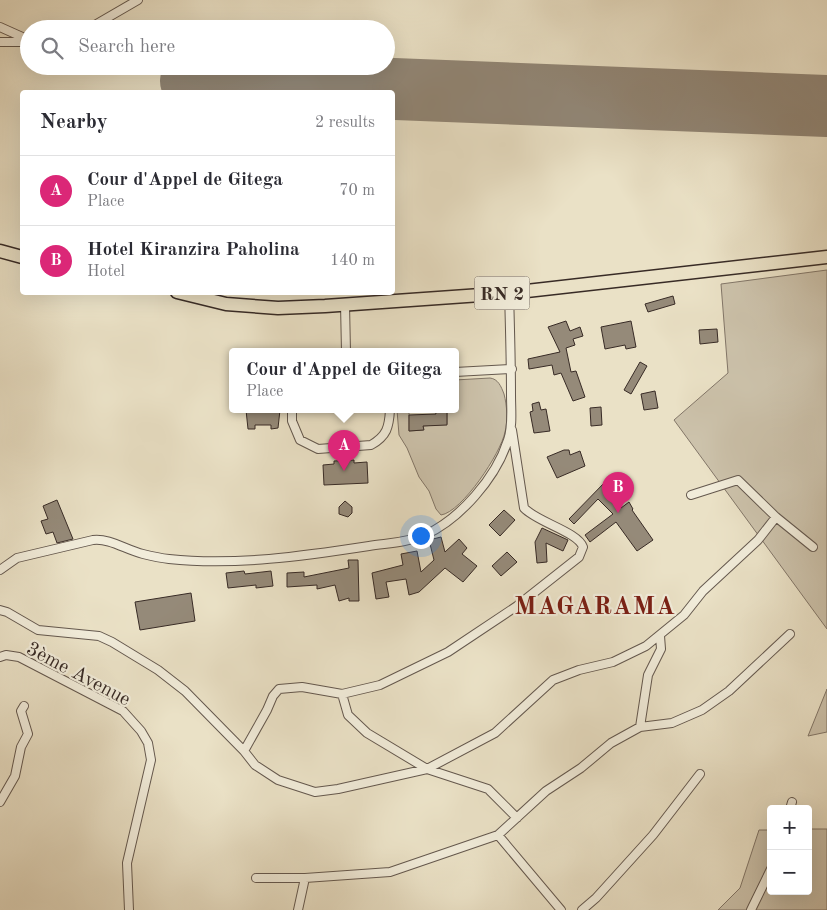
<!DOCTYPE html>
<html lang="en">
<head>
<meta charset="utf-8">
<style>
  :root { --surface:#fff; --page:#f7f7f7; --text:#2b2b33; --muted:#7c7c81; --line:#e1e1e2; --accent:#db2777 }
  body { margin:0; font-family:"Old Standard TT",serif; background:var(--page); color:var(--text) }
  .controls { position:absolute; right:15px; bottom:15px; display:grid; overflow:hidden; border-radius:5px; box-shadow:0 5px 20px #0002 }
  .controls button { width:45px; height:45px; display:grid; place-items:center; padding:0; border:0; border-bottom:1px solid var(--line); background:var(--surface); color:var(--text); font:25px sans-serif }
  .you { position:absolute; left:420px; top:535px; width:18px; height:18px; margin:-12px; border:4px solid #fff; border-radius:50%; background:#1a73e8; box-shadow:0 0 0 8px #1a73e833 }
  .badge { display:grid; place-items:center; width:32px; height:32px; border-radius:50%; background:var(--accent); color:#fff; font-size:16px; font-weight:700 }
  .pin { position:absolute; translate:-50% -41px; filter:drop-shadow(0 1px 2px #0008) }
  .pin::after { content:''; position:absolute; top:26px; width:18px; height:15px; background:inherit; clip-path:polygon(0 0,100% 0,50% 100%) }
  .popup { position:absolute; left:229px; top:348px; width:230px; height:65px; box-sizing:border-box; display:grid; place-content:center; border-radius:5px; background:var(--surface); filter:drop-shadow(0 1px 4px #0005); font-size:16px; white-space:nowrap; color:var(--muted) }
  .popup b { font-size:19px; color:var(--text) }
  .popup::after { content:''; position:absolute; left:50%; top:100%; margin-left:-10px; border:10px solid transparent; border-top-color:var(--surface) }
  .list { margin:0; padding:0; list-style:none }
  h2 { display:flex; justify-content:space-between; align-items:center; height:65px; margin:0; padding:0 20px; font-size:21px }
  h2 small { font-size:16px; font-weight:400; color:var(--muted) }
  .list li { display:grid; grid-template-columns:32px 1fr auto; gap:15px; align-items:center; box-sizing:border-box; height:70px; padding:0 20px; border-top:1px solid var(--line) }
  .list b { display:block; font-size:19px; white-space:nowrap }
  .list p { margin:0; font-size:16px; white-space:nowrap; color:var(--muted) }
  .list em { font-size:16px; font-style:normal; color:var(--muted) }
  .icon { flex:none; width:28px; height:28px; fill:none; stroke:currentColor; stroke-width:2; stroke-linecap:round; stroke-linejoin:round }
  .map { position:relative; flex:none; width:827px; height:910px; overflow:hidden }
  .search { position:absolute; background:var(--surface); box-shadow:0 5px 20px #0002; left:20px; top:20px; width:375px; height:55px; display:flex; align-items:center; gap:12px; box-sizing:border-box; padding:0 18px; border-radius:28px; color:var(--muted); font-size:19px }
  .panel { position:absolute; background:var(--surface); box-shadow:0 5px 20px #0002; left:20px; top:90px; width:375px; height:205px; border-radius:5px }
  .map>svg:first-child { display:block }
  .green { fill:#ccc2ab; stroke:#827668 }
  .water { fill:#ada390; stroke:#7e7366 }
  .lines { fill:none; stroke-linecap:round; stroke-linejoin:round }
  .runway { stroke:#918676; stroke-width:62 }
  .building { fill:#958a79; stroke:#382b26 }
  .minor-casing { stroke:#64584e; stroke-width:10 }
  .primary-casing { stroke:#382b26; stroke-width:15 }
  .minor { stroke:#f1ecda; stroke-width:8 }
  .primary { stroke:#eae1c6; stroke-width:12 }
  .labels { text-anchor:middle; stroke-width:4.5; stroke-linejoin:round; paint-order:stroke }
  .shield { fill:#f1ecda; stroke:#70655c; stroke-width:1 }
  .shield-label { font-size:19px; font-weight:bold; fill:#382b26 }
  .street-label { font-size:20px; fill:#382b26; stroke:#f1ecda }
  .district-label { font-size:25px; font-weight:bold; letter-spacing:1px; fill:#7a1f14; stroke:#f1ecda }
</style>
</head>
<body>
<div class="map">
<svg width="827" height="910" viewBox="0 0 827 910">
  <rect width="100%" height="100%" fill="#eae1c6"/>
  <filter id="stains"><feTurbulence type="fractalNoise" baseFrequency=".004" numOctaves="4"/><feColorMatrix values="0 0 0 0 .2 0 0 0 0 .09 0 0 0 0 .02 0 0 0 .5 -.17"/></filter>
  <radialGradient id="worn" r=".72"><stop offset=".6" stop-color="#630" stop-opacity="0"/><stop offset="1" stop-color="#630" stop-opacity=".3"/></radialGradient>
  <!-- green -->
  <path class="green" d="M827,270V629L674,420L728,373L721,284Z
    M490,378C498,379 501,386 504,394C507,405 508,421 505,432C501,453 462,512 441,515L436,509L429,491L419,477L407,448L399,435L397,410H409V431L423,430V426L447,424V410H455V380Z
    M827,689V732L808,736Z
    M808,829H827V910H718L740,888L759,830H771V891H808Z"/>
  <!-- water -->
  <path class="water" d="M614,488L626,500L621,505L608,493Z"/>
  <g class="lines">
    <!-- runway -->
    <path class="runway" d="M191,81L827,106"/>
  </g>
  <!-- building -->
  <path class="building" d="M673,296L675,304L648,312L645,304Z
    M566,321L570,331L580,327L583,336L573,339L575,345L566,348L571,372L576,371L585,397L573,401L561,373L554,375L552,365L529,369L528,359L560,352L548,327Z
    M631,321L636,347L626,349L625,345L605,349L601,327Z
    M717,329L718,342L700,344L699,330Z
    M640,362L647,366L631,394L624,390Z
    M655,391L658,408L644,410L641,394Z
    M539,402L541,410L546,409L550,431L534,433L530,412L533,411L532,404Z
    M601,407L602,425L591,426L590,408Z
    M246,410H280L278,428L271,429V425H255V429H248Z
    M435,410H447V425L423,426L424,430L409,431V415L436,414Z
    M564,450H569L570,455L580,451L585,466L557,478L547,457Z
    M354,460V463L367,462L368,483L324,485L323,465L334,464V461Z
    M606,481L612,486L605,493L621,508L629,502L633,509L632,510L653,540L637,551L616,522L590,542L585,535L613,514L598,499L574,524L569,519Z
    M57,500L73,539L57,543L53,532L46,534L41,521L48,519L43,506Z
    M345,501L352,507V513L348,517L339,514V507Z
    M504,510L515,520L500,536L489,525Z
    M542,528L568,540L563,551L546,543L547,562L537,563L535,542Z
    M441,537L445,552L459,539L467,548L462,554L477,566L463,582L445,568L419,592L409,595L406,579L386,582L389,597L376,599L372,573L403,565L401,554L417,551L421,572L434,560L429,540Z
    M507,552L517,562L501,576L492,566Z
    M348,560H358L359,601H349V598L339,601L335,585L317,589V585L287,587V573L304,572V577L349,568Z
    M244,571L245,574L271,571L273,586L256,588V585L228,588L226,573Z
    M191,593L195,621L140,630L135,602Z"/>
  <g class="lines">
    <!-- minor casing -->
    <g class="minor-casing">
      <path id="minor" d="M0,27L29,40
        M88,29L138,0
        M0,42H29
        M345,304L346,352
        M455,372L512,369
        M292,410V421L300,440L318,449L371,445C387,436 389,427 390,410
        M691,495L738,480L776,517L813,547
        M0,570L17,558L93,540C110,538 126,550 143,554C151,556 160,558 169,559C235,566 304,556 369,546C388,543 406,543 425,535C460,519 496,478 508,440C513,426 511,410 511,395C511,361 510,327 509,293
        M0,610L7,612L38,630L99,636L112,642L158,670L185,691L244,751L255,765L278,780L315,792L338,789L427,769L495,733L553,680L579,670L613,662L646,646L684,615L703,591L758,540L776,517
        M0,657L6,655L19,657L123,711L141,731L148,743L151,760L127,863L129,910
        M342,694L348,715L367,733L427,769L488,789L517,818
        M640,727L648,675L661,649L660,636
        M244,751L267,710L273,696L279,689L302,687L342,694L380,685L448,652L517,606L579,557L583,547C578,532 537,522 524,508L512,430
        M0,802L15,776L21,747L28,734L21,711L24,706
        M790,809L792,802
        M498,835L561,910
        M256,878H305L390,872L498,835L546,791L581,768L611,743L640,727L672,723L702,710L729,691L790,634
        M298,910L305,878
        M582,910L596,898L653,835L700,774
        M751,910L771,869"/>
    </g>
    <!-- primary casing -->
    <g class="primary-casing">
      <path id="primary" d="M0,251L22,257
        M177,292L226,304L278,308L325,306L509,293L827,257"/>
    </g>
    <!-- minor -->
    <use href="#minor" class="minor"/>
    <!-- primary -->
    <use href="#primary" class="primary"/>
  </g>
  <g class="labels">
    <!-- shield labels -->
    <rect class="shield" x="474.5" y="276.5" width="55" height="33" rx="4"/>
    <g class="shield-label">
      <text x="502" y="300">RN 2</text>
    </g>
    <!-- street labels -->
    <g class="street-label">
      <text transform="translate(79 673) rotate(28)" y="7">3ème Avenue</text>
    </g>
    <!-- district labels -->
    <g class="district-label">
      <text x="595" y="614">MAGARAMA</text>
    </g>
  </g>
  <rect width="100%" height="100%" filter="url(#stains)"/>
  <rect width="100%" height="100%" fill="url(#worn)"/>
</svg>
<div class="controls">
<button>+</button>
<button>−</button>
</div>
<div class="you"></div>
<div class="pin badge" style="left:344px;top:471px">A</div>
<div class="popup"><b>Cour d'Appel de Gitega</b>Place</div>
<div class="pin badge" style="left:618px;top:513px">B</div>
<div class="search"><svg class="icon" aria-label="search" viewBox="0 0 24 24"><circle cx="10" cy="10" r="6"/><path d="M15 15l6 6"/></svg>Search here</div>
<section class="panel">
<h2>Nearby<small>2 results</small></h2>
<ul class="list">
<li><span class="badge">A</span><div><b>Cour d'Appel de Gitega</b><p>Place</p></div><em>70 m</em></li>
<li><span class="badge">B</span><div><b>Hotel Kiranzira Paholina</b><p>Hotel</p></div><em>140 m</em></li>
</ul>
</section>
</div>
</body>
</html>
